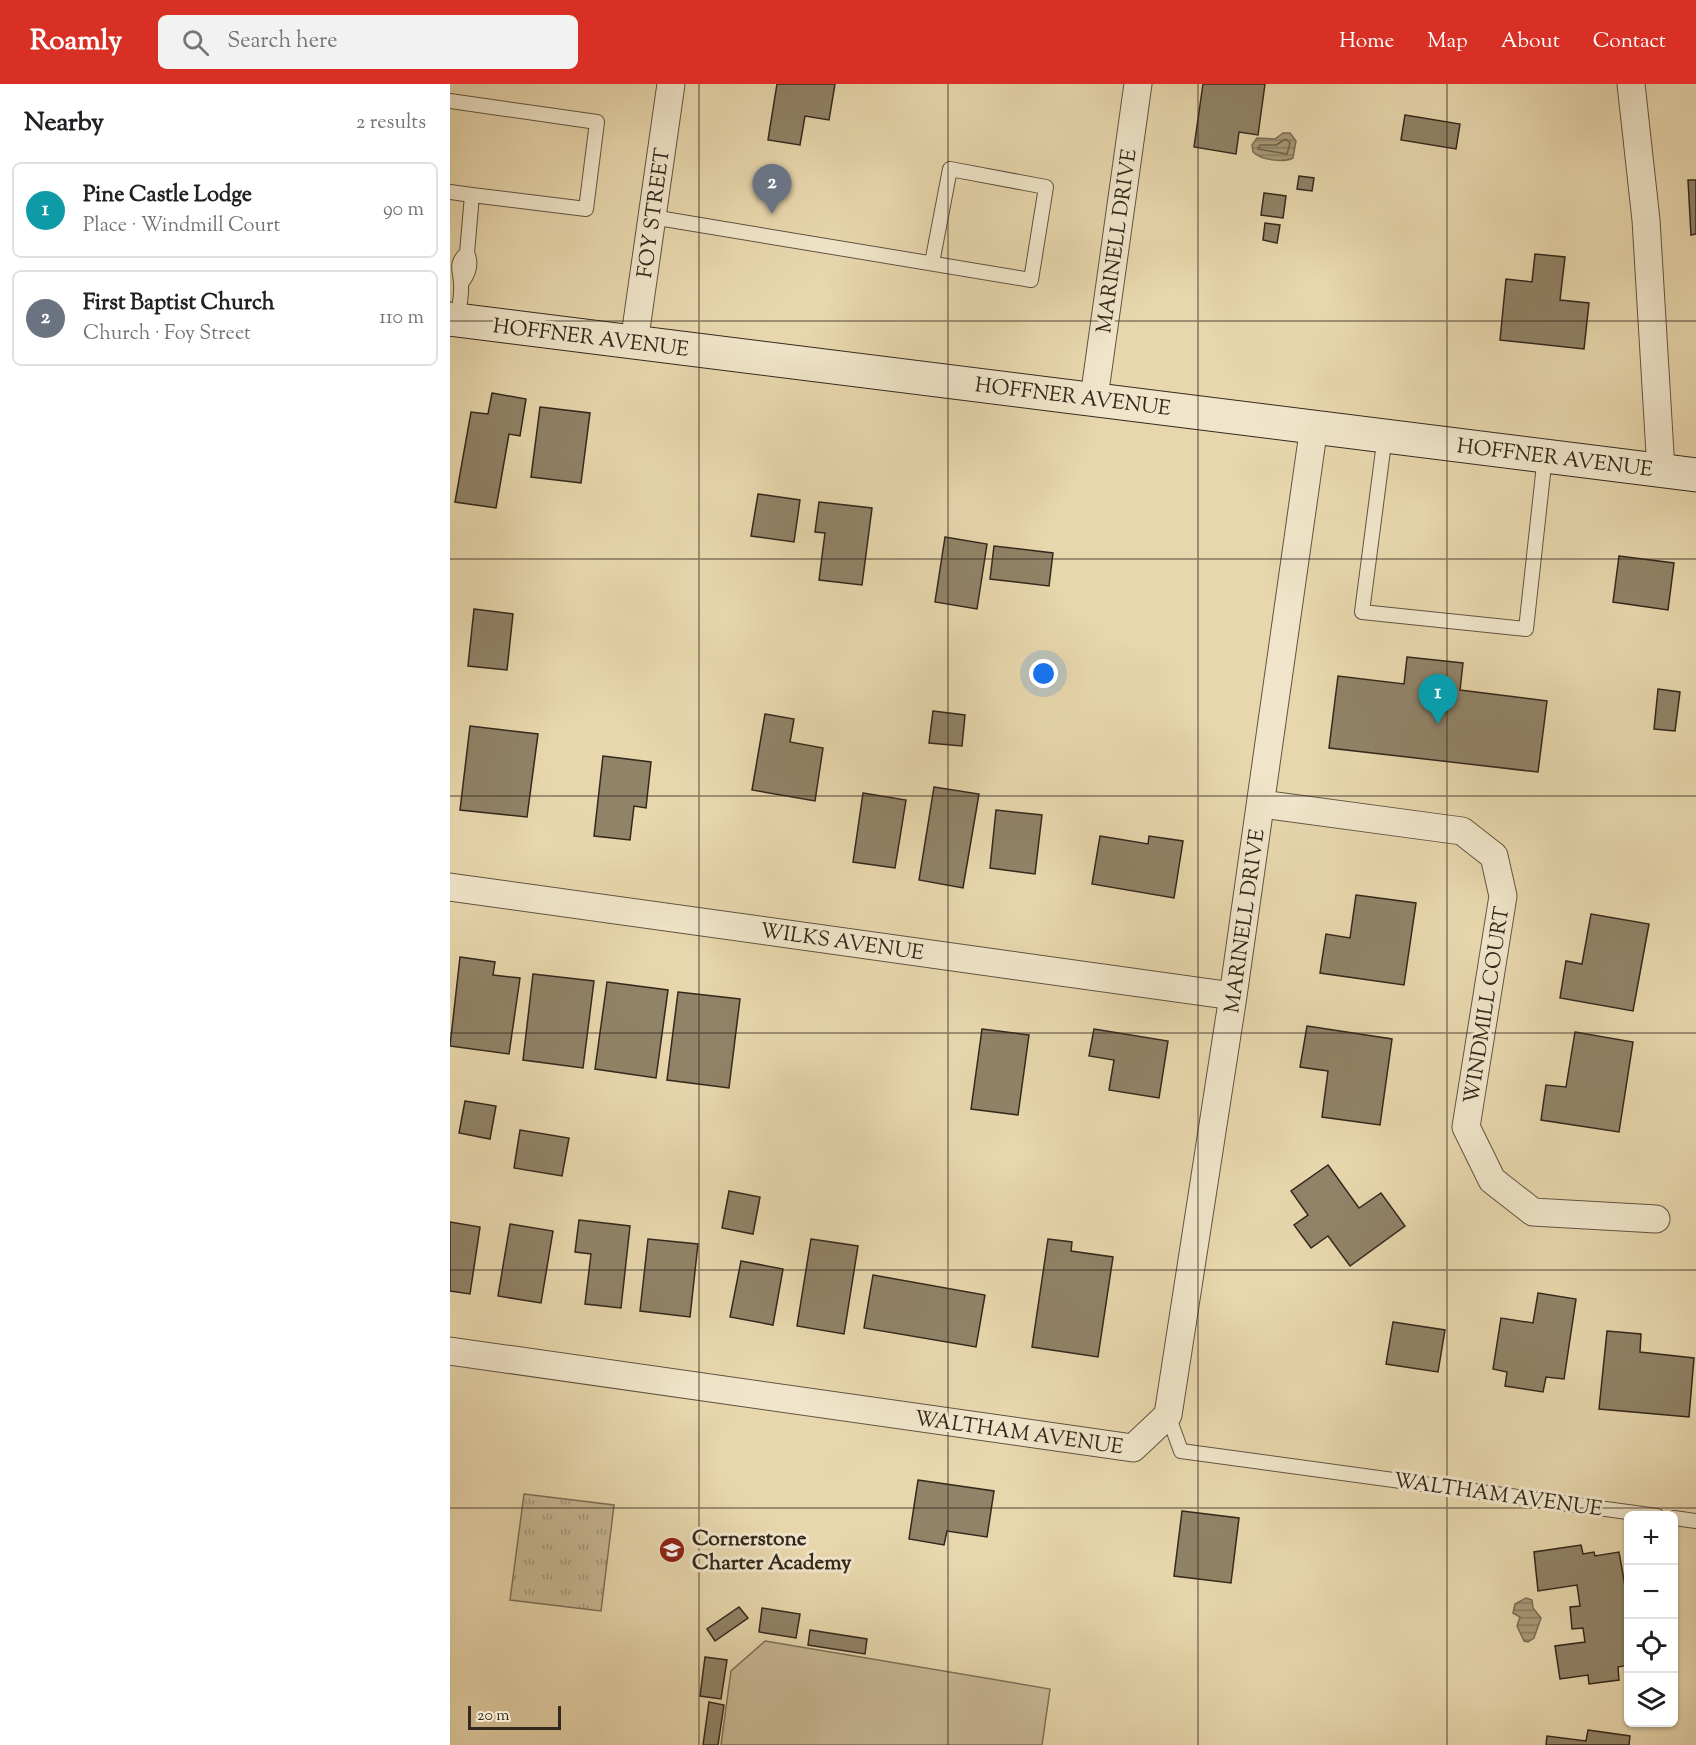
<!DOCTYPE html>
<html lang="en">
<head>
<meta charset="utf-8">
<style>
  :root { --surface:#fff; --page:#f2f2f2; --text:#202124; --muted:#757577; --line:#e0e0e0; --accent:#d93025 }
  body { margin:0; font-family:"Sorts Mill Goudy",serif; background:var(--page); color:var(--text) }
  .controls { position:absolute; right:18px; bottom:18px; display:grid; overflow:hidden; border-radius:9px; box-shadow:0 2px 4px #0004 }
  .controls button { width:54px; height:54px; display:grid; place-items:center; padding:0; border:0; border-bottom:2px solid var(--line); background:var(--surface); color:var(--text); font:30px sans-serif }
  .scale { position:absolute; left:18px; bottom:15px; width:93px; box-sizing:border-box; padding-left:6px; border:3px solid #33281d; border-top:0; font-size:16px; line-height:21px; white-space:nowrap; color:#33281d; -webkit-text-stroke:4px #f0e5ca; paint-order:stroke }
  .you { position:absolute; left:594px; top:590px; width:21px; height:21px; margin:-15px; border:4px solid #fff; border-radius:50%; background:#1a73e8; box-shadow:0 0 0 9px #1a73e833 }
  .badge { display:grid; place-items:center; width:39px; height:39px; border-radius:50%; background:var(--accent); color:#fff; font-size:20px; font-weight:700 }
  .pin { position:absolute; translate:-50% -50px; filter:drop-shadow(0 2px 3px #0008) }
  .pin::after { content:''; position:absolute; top:32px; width:21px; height:18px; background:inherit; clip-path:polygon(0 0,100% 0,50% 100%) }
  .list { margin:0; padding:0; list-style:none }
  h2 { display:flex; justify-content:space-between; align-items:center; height:78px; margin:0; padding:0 24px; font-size:26px }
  h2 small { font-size:20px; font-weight:400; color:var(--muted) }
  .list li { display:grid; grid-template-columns:39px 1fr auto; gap:18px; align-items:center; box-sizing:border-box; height:96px; margin:0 12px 12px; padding:0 12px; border:2px solid var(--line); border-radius:9px }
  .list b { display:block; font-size:22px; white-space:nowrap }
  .list p { margin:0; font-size:20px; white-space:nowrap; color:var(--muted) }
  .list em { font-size:20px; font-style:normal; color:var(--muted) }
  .icon { flex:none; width:33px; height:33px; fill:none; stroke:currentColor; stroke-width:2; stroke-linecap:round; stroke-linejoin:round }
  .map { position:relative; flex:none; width:1246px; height:1661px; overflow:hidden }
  header { display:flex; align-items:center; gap:36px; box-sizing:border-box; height:84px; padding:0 30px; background:var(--accent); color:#fff }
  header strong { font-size:28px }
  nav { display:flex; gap:33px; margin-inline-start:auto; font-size:21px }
  .search { width:420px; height:54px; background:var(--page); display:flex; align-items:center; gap:15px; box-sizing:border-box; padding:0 21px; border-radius:9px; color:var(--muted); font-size:22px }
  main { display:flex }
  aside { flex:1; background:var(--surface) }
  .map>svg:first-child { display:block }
  .grass { fill:#c9b995; stroke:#7e7059; stroke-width:1.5 }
  .park { fill:url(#park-tufts); stroke:#7e7059; stroke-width:1.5 }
  .water { fill:url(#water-rules); stroke:#7a6e56; stroke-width:1.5 }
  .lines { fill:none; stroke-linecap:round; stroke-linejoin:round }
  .shore { stroke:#6e624c; stroke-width:1.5 }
  .building { fill:#918368; stroke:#33281d; stroke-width:1.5 }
  .service-casing { stroke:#605441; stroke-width:16 }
  .minor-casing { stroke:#605441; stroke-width:29 }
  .secondary-casing { stroke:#33281d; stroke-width:35 }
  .service { stroke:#f0e5ca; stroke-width:14 }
  .minor { stroke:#f0e5ca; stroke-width:27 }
  .secondary { stroke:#f0e5ca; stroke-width:33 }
  .grid { fill:none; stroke:#33281d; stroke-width:1.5; stroke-opacity:0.55 }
  .labels { text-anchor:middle; stroke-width:6; stroke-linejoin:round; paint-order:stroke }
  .street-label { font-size:21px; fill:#33281d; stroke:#f0e5ca }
  .poi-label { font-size:21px; font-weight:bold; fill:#33281d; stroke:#f0e5ca; text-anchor:start }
</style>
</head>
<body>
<header>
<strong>Roamly</strong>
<div class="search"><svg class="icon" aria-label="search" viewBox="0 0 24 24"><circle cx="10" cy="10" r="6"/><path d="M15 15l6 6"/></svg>Search here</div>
<nav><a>Home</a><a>Map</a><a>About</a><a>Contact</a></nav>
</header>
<main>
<aside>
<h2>Nearby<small>2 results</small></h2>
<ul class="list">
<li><span class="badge" style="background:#0f9aa8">1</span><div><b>Pine Castle Lodge</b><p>Place · Windmill Court</p></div><em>90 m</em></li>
<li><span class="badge" style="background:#6b7280">2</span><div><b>First Baptist Church</b><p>Church · Foy Street</p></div><em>110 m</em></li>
</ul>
</aside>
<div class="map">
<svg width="1246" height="1661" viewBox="0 0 1246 1661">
  <defs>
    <pattern id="park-tufts" width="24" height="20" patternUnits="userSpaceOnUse" patternTransform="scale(1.5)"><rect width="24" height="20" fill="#c9b995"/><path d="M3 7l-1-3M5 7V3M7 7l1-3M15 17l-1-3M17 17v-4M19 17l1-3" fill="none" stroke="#a49679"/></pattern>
    <pattern id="water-rules" width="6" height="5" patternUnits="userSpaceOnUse" patternTransform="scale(1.5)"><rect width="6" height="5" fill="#aa9c7c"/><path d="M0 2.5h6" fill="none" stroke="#8b7f65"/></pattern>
  </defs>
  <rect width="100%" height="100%" fill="#e8d7ad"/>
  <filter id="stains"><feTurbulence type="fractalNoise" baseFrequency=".00333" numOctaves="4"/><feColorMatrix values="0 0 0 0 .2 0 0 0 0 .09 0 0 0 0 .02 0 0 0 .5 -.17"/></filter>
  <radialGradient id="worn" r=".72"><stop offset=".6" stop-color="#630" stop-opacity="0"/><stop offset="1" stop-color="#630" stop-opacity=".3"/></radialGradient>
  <!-- grass -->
  <path class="grass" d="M315,1557L600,1605L592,1661H271L281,1587Z"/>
  <!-- park -->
  <path class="park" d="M74,1410L164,1421L151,1527L60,1516Z"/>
  <!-- water -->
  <path class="water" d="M833,49H840L846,57L843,74C833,79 811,76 803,68L802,61L807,54L825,55Z
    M1076,1514L1082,1516L1083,1524L1091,1534L1084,1554L1078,1558L1074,1557L1067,1542L1070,1533L1063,1529L1065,1520Z"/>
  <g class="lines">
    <!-- shore -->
    <path class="shore" d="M836,55L840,59L837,70L808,65L810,61H826Z"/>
  </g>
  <!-- building -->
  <path class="building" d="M327,0H385L379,36L355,32L350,61L318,56Z
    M753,0H815L808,51L789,48L786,70L744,63Z
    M955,31L1010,40L1006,65L951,56Z
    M849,92L864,94L862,107L847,105Z
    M1238,96H1246V150L1241,151Z
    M814,109L836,112L833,134L811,131Z
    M815,139L830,141L827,159L813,156Z
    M1085,170L1115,173L1110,216L1139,219L1134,265L1050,256L1056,195L1082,198Z
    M42,309L76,315L70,352L59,350L46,424L5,418L21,328L38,330Z
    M90,323L140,329L131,399L81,393Z
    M308,410L350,416L344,458L301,452Z
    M369,418L422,424L412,501L369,496L375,449L365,448Z
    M495,453L537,460L527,525L485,518Z
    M544,462L603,469L599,502L540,495Z
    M1169,472L1224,479L1218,526L1163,518Z
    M24,525L63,530L57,586L18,582Z
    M957,573L1013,579L1010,606L1097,617L1088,688L879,664L888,592L954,600Z
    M1208,605L1230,608L1225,647L1204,645Z
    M483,627L515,631L512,662L479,659Z
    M315,630L344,635L340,658L373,664L365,717L302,706Z
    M20,642L88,650L77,733L10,726Z
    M153,672L201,678L196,724L184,722L180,756L144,752Z
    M484,703L529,710L513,804L469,796Z
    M413,709L456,716L445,784L403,778Z
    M546,726L592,731L585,790L540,784Z
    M650,752L698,760L699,752L733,757L724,814L642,800Z
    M906,811L966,819L954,901L870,889L876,850L900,854Z
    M1141,830L1199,840L1183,927L1110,914L1116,877L1132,880Z
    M10,873L45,878L43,891L70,894L59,970L0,962Z
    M83,890L144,897L133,984L73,976Z
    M157,898L218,906L206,994L145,985Z
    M228,908L290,915L279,1004L217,996Z
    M857,942L942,955L930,1041L872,1033L878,987L850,983Z
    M532,945L579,951L568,1031L521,1025Z
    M644,945L718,957L709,1014L659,1006L664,976L639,972Z
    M1125,948L1183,958L1169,1048L1091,1036L1096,1001L1116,1003Z
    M15,1017L46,1022L40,1055L9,1049Z
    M70,1046L119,1054L112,1092L64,1084Z
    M878,1081L909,1124L931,1109L955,1142L900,1182L878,1152L861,1164L844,1141L858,1131L841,1107Z
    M279,1107L310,1113L303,1150L272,1144Z
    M129,1136L180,1142L171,1224L135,1220L141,1170L125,1168Z
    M0,1138L30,1143L20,1210L0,1207Z
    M60,1140L103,1147L91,1219L48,1212Z
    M198,1155L248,1160L240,1233L190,1227Z
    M361,1155L408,1162L394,1250L347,1242Z
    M598,1155L622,1158L621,1167L663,1173L648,1273L582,1263Z
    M291,1177L333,1185L323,1241L280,1233Z
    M423,1191L535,1211L526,1263L414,1244Z
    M1088,1209L1126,1215L1114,1295L1096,1293L1093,1308L1055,1302L1057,1288L1043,1285L1051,1234L1083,1239Z
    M943,1238L995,1246L988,1288L936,1280Z
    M1157,1247L1191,1250L1190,1268L1244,1274L1239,1333L1149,1325Z
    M468,1396L544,1407L537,1453L497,1447L494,1461L459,1455Z
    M732,1427L789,1434L781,1499L724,1492Z
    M1131,1461L1133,1470L1144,1468L1145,1472L1169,1468L1175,1502H1178V1581L1168,1583L1169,1596L1139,1600L1138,1591L1110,1595L1105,1562L1135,1558L1133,1544L1122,1545L1120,1523L1130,1522L1127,1501L1088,1507L1084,1468Z
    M289,1523L298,1534L265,1557L257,1545Z
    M312,1524L350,1530L346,1554L309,1548Z
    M360,1546L417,1555L415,1570L358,1561Z
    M255,1573L277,1576L271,1615L250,1612Z
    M259,1618L274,1621L268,1661H253Z
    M1138,1646L1180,1652L1179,1661H1096L1097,1652L1136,1657Z"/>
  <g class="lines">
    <!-- service casing -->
    <g class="service-casing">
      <path id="service" d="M0,17L147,38L136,125L22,111
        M0,108L22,111L17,169
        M202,133L581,196L596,103L500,85L482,179
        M7,236C9,224 12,212 11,200C11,187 4,180 17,169C22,180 19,189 12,198
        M935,351L912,528L1076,545L1095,372
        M718,1331L731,1367L1207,1432
        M1224,1434L1246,1437"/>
    </g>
    <!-- minor casing -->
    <g class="minor-casing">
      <path id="minor" d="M1181,0L1196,136L1211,386
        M184,259L221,0
        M644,314L688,0
        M811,720L1012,747L1044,772L1053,812L1016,1043L1042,1096L1083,1128L1206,1135
        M0,803L783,912
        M0,1267L683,1364L718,1331L783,912L864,342"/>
    </g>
    <!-- secondary casing -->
    <g class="secondary-casing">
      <path id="secondary" d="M0,235L1246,391"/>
    </g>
    <!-- service -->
    <use href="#service" class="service"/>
    <!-- minor -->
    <use href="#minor" class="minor"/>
    <!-- secondary -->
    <use href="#secondary" class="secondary"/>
  </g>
  <!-- grid -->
  <path class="grid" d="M249,0V1661M498,0V1661M748,0V1661M997,0V1661M0,237H1246M0,475H1246M0,712H1246M0,949H1246M0,1186H1246M0,1424H1246"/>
  <!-- icons -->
  <defs>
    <g id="school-disc" transform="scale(1.35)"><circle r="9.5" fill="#8f2418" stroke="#f0e5ca"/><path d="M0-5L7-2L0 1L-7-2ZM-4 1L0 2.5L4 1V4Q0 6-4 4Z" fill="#fff"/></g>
  </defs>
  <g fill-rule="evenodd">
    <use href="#school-disc" x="222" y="1466"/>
  </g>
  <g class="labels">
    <!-- street labels -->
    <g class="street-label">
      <text transform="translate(203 129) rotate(-82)" y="7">FOY STREET</text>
      <text transform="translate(666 157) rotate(-82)" y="7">MARINELL DRIVE</text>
      <text transform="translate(141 253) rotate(7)" y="7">HOFFNER AVENUE</text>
      <text transform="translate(623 312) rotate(7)" y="7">HOFFNER AVENUE</text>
      <text transform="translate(1105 373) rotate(7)" y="7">HOFFNER AVENUE</text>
      <text transform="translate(794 837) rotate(-82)" y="7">MARINELL DRIVE</text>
      <text transform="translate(392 857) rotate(8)" y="7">WILKS AVENUE</text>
      <text transform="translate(1036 921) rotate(-81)" y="7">WINDMILL COURT</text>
      <text transform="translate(569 1348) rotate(8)" y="7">WALTHAM AVENUE</text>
      <text transform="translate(1048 1410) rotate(8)" y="7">WALTHAM AVENUE</text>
    </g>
    <!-- poi labels -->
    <g class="poi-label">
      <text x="242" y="1461">Cornerstone<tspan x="242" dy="24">Charter Academy</tspan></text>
    </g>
  </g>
  <rect width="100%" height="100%" filter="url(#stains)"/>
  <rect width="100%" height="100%" fill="url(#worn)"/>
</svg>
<div class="controls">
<button>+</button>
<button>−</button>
<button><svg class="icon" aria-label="locate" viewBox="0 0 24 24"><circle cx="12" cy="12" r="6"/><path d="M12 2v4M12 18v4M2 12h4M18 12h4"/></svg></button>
<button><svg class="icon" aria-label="layers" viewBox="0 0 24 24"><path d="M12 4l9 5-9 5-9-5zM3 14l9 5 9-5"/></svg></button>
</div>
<div class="scale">20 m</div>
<div class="you"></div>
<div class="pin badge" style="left:988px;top:640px;background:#0f9aa8">1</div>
<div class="pin badge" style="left:322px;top:130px;background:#6b7280">2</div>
</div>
</main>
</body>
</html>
